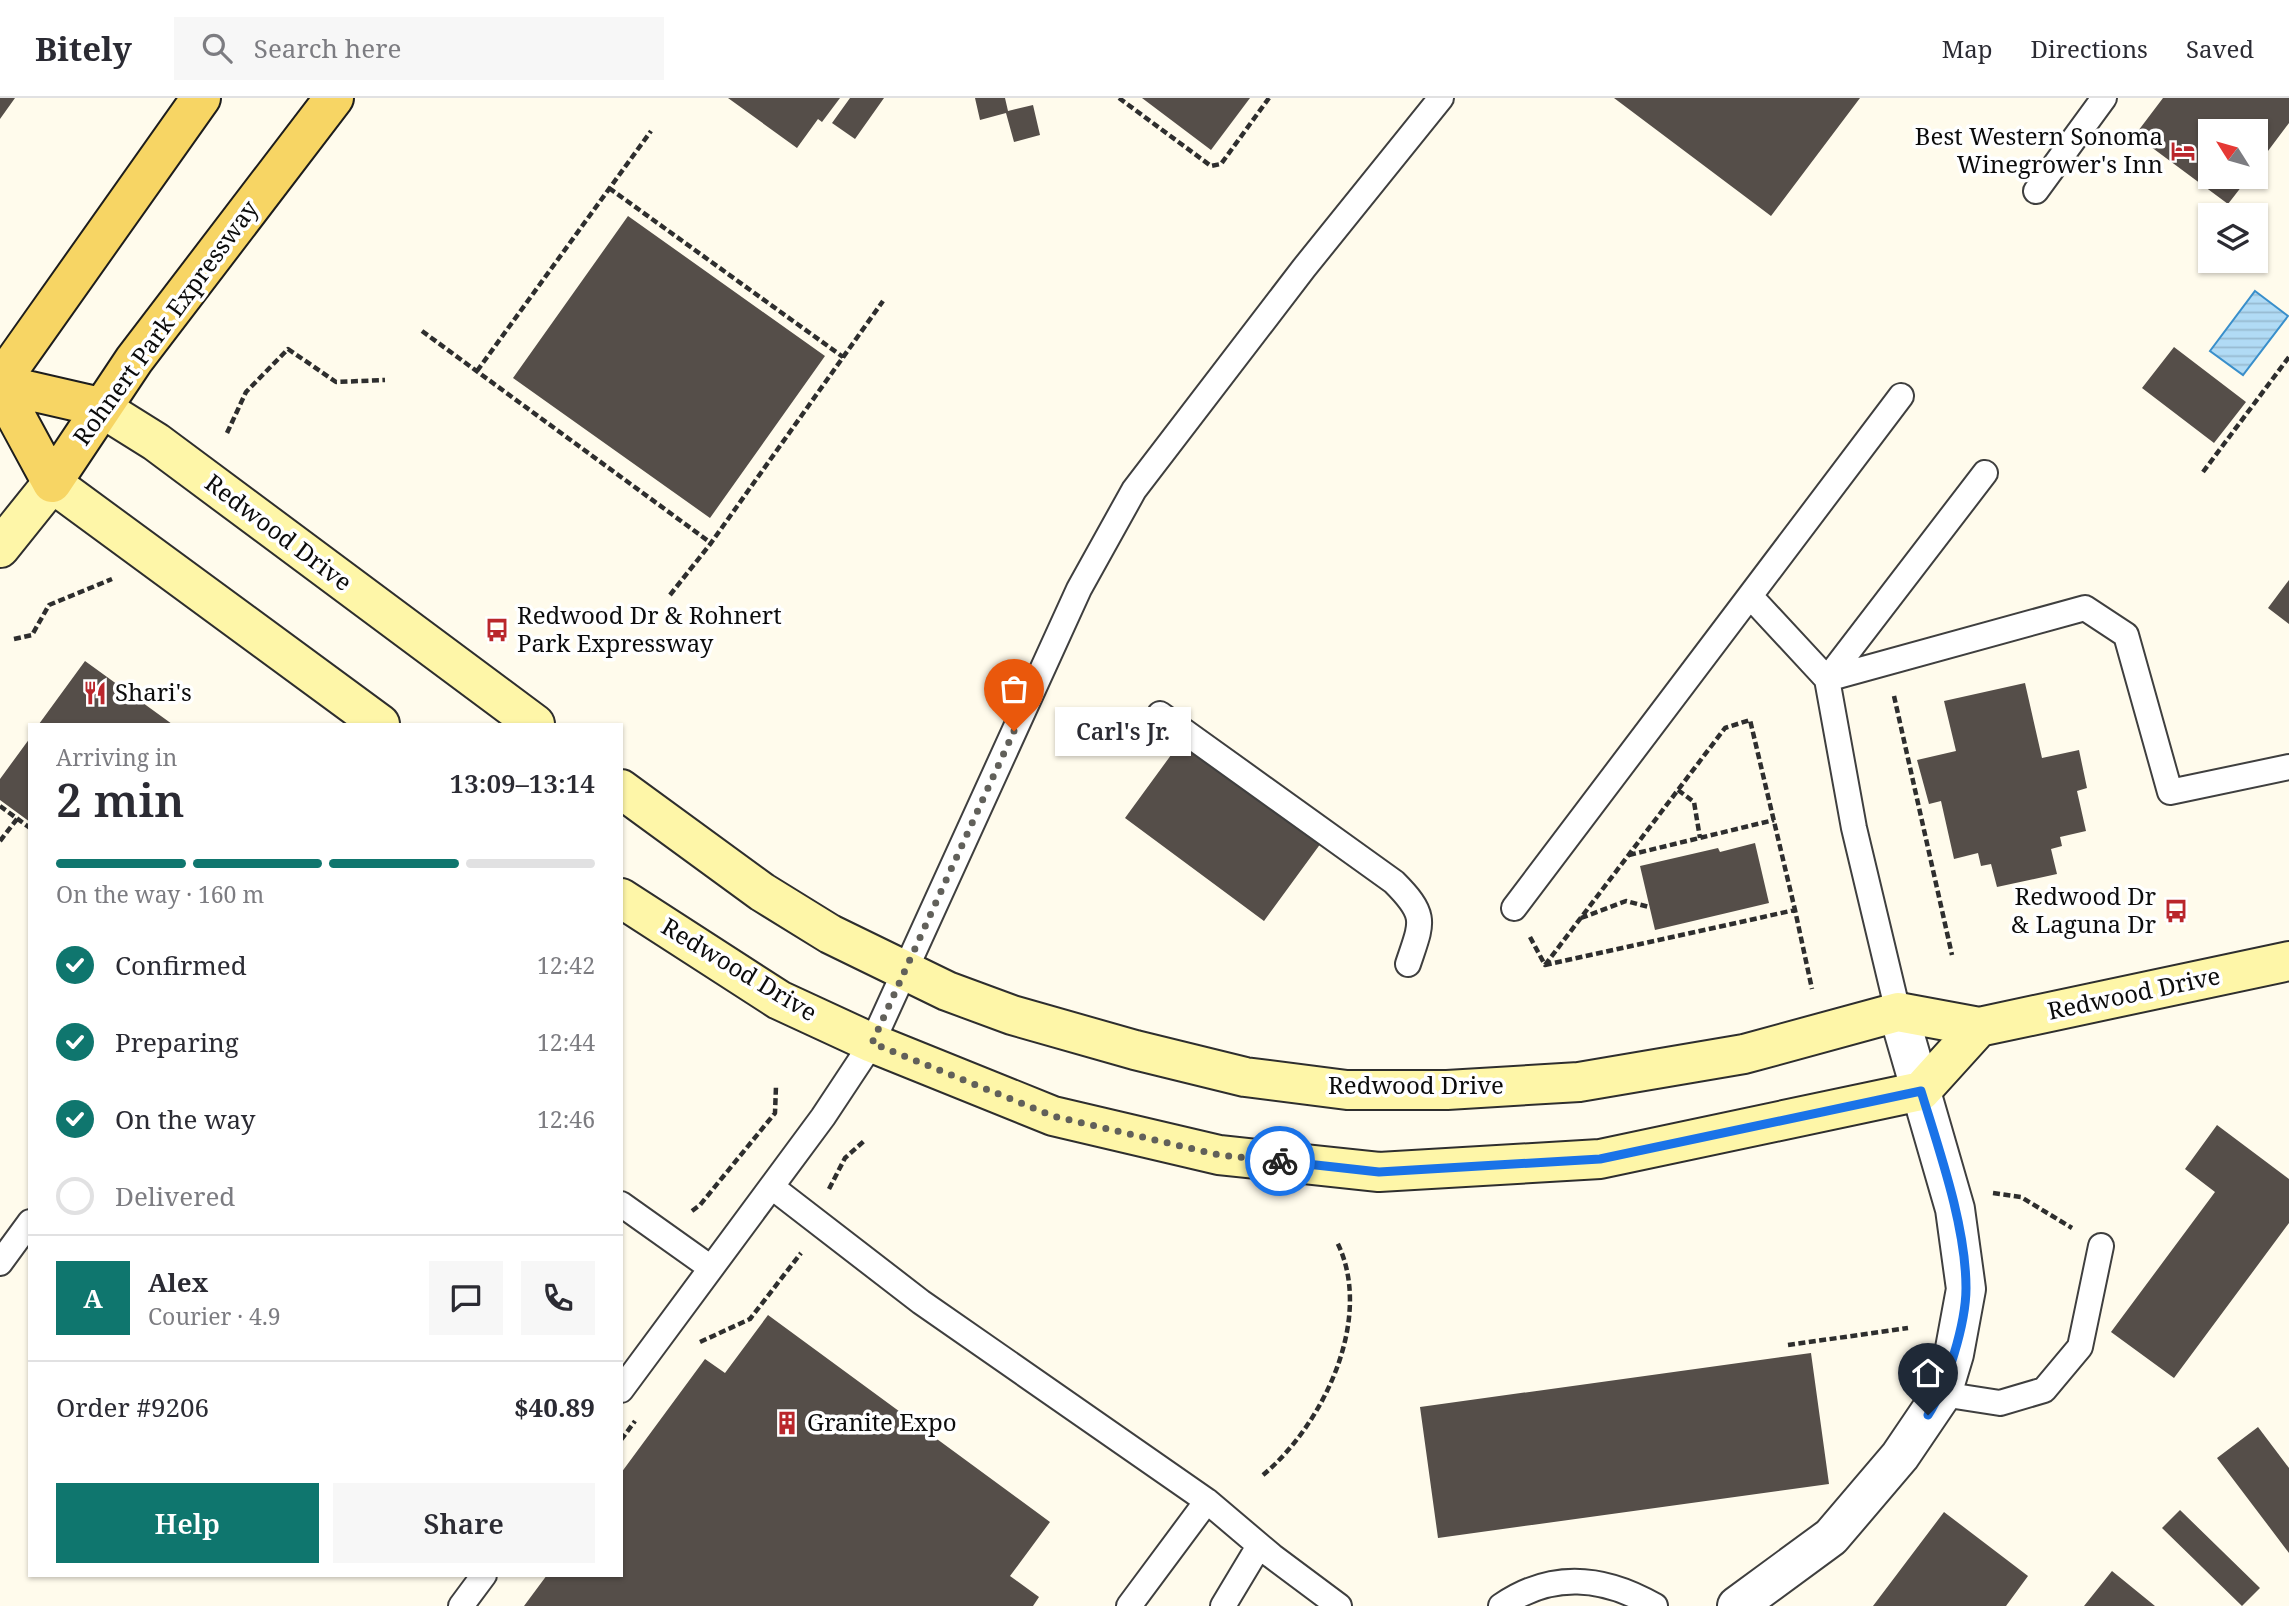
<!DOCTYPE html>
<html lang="en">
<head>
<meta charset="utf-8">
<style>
  :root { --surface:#fff; --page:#f7f7f7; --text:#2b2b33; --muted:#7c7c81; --line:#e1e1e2; --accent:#0f766e }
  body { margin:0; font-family:"Noto Serif",serif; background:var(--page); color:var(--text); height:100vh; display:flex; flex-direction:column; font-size:26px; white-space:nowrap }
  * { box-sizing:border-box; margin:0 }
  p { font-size:23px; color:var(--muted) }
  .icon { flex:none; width:38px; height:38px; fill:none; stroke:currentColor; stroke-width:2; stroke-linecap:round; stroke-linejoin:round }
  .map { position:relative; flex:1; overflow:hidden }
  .drawer { position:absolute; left:28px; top:625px; width:595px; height:854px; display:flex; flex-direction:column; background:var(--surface); border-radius:0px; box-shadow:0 2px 5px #0004 }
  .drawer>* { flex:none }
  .needle { width:46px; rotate:307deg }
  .controls { position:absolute; left:2198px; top:21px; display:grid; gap:14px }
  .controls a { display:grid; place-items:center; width:70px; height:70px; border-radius:0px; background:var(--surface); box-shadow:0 2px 5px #0004; font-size:35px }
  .pin { position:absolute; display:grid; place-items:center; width:60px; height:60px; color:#fff; margin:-72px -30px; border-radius:50% 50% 50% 0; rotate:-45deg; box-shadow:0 0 7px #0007 }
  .pin .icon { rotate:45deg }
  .courier { position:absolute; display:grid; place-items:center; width:70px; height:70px; margin:-35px; border:5px solid #1a73e8; border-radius:50%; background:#fff; color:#222; box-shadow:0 2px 9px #0007 }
  .bubble { position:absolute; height:49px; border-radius:0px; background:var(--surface); box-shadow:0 2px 5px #0004; font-size:23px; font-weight:600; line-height:49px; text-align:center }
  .overview em { font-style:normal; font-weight:600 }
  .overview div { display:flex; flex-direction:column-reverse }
  .overview { display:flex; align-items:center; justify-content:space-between; height:119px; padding:0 28px }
  h1 { font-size:46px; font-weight:600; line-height:52px }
  .bar { display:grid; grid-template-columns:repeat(4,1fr); gap:10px 7px; align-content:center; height:84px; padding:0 28px }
  .bar i { height:9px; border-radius:5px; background:var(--line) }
  .bar .on { background:var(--accent) }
  .bar p { grid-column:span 4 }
  .line { display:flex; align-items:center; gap:18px; padding:0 28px; border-top:2px solid var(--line) }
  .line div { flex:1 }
  .round { display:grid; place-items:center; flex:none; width:74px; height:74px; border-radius:0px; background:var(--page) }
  ol { padding:0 28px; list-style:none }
  li { display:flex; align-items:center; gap:21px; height:77px }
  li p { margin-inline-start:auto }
  li .icon { padding:7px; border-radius:50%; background:var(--accent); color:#fff; stroke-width:4 }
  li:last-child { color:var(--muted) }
  li i { width:38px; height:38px; border:4px solid var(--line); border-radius:50% }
  .primary-button { display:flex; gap:14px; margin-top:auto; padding:14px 28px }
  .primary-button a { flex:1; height:80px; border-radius:0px; background:var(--accent); color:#fff; font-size:28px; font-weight:600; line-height:80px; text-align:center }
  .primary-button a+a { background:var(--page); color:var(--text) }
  header { display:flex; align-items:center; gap:42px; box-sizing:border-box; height:98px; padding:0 35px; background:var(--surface); border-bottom:2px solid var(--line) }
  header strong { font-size:33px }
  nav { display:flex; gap:38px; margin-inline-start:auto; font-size:24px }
  .search { width:490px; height:63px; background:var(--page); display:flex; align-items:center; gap:18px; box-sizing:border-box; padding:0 24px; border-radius:0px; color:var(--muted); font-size:26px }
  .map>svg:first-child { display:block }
  .water { fill:url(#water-rules); stroke:#398fcb; stroke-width:2 }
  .building { fill:#554e49 }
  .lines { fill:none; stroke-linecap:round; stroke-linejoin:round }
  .lane-casing { stroke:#3f3f3f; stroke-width:28 }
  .street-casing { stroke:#3f3f3f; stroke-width:42 }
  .secondary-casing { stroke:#2e2e2e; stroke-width:42 }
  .primary-casing { stroke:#1d1d1d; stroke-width:42 }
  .path { stroke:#2e2e2e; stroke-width:4.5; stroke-dasharray:7 3.5; stroke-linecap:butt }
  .lane { stroke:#fff; stroke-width:24 }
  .street { stroke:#fff; stroke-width:38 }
  .secondary { stroke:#fef6a8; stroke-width:38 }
  .primary { stroke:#f7d564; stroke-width:38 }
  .done { stroke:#61605a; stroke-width:7; stroke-dasharray:0 12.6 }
  .route { stroke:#1a73e8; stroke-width:9 }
  .labels { text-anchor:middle; stroke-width:7; stroke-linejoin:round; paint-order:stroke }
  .poi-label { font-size:24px; fill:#0c0c0c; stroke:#fff; text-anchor:start }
  .street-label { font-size:24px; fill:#0c0c0c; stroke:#fff }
</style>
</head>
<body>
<header>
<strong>Bitely</strong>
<div class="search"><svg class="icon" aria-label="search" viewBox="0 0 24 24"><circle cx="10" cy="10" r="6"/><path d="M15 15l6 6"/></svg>Search here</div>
<nav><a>Map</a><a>Directions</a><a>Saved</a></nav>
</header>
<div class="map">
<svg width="2289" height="1508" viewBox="0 0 2289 1508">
  <defs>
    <pattern id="water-rules" width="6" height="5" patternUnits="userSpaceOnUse" patternTransform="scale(1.75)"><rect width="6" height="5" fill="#b1dbf5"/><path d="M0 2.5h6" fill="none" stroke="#97bbd1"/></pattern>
  </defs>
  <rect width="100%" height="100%" fill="#fffbec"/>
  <path class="water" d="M2255,193L2288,218L2243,277L2210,253Z"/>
  <path class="building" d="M0,0H15L0,21Z
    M728,0H840L822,24L818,21L797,50Z
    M850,0H884L855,41L832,25Z
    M975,0H1005L1008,13L1033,7L1040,37L1014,44L1006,15L980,22Z
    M1142,0H1250L1211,52Z
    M1614,0H1860L1771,118Z
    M2163,0H2289V25L2256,69V33H2210V79H2249L2228,106L2135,37Z
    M628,118L825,258L710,420L513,280Z
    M2174,249L2246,304L2214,345L2142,290Z
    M2289,482V526L2268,510Z
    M85,563L172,626H39Z
    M2025,585L2042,660L2079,652L2087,690L2077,693L2086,733L2060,739L2062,748L2051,751L2057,776L1997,789L1991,766L1981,768L1978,755L1954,761L1941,703L1929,706L1917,662L1956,653L1944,603Z
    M30,640V724L0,702V681Z
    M1182,642L1321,745L1264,823L1125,720Z
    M1755,745L1769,805L1655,832L1640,768L1718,750L1720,754Z
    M2217,1027L2289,1081V1125L2174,1280L2111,1234L2215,1094L2185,1071Z
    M768,1217L1050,1424L1010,1478L1039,1499L1033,1508H524L547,1477H621V1375L705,1261L725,1275Z
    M1811,1255L1829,1386L1438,1440L1420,1309Z
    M2258,1329L2289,1370V1455L2217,1360Z
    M2180,1412L2260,1490L2242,1508L2162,1430Z
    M1944,1414L2028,1478L2006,1508H1873Z
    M2112,1473L2155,1508H2084Z"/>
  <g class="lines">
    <g class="lane-casing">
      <path id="lane" d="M2036,93L2104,0
        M1750,498L1827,581L1985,375
        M1160,616L1394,784C1428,818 1422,824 1408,866
        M1514,810L1901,298
        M1898,914L1854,730L1827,581L2085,510L2126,537L2170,694L2289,669
        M772,1089L921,1204L1207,1403L1272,1458L1339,1508
        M621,1106L711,1170
        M0,1165L30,1124
        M621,1292L823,1019L872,945L1079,491L1134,392L1304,170L1441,0
        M1942,1296L2000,1305L2044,1292L2080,1249L2101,1148
        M461,1508L484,1477
        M1129,1508L1207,1403
        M1223,1508L1259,1448
        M1501,1508C1552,1473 1603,1478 1655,1508"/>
    </g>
    <g class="street-casing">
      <path id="street" d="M1737,1508L1831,1439L1900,1358L1942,1296L1954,1256L1966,1191L1955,1111L1898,914"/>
    </g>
    <g class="secondary-casing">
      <path id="secondary" d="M100,309L156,344L535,626
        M0,450L52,385L380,626
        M621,691L762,794L830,836L947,893L1012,917L1135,952L1245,979L1347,992H1447L1579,984L1744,956L1898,914L1979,929L2289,863
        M621,800L779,902L872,945L1053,1018L1219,1057L1379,1074L1600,1061L1921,993L1979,929"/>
    </g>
    <g class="primary-casing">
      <path id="primary" d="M0,284L201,0
        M0,286L100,309
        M0,289L52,385L134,262L334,0"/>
    </g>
    <path class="path" d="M1119,0L1211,68L1221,66L1269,0
      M609,90L843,259
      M422,233L711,445
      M477,273L651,33
      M227,335L246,294L288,251L336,284L385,282
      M2203,374L2289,259
      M670,497L711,445L883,203
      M14,541L32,537L49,507L112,481
      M1894,598L1952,857
      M1678,692L1694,704L1700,740
      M0,708L30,730
      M0,743L17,721
      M1629,757L1774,722
      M1581,820L1626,803L1649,809
      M1530,839L1545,867L1795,812L1812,891
      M1545,867L1725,630L1750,622L1795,812
      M829,1091L845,1060L864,1043
      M1993,1095L2021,1099L2072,1130
      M692,1113L700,1107L775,1015L776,988
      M700,1244L750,1221L801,1155
      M1788,1247L1908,1230
      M621,1342L635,1323
      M1263,1377C1323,1327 1375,1220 1337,1144"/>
    <use href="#lane" class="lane"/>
    <use href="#street" class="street"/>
    <use href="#secondary" class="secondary"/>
    <use href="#primary" class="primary"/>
  </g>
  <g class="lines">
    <path class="done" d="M1014,633L872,945L1053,1018L1219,1057L1280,1063"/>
    <path class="route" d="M1280,1063L1379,1074L1600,1061L1921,993C1939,1052 1966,1128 1966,1190C1966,1225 1947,1288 1928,1317"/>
  </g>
  <defs>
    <g id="hotel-bare" transform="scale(1.89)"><path d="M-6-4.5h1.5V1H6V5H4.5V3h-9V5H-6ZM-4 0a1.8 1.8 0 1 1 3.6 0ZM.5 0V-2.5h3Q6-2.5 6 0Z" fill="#ba262b" stroke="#fff" stroke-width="2.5" paint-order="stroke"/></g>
    <g id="bus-bare" transform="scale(1.89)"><path d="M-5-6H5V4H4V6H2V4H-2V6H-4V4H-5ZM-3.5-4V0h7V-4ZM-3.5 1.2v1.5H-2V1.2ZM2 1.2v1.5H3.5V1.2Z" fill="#ba262b" stroke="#fff" stroke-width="2.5" paint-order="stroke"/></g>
    <g id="restaurant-bare" transform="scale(1.89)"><path d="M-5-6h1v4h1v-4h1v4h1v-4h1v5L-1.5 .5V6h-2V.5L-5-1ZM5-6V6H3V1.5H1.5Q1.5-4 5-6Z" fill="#ba262b" stroke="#fff" stroke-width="2.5" paint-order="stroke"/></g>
    <g id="building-bare" transform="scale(1.89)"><path d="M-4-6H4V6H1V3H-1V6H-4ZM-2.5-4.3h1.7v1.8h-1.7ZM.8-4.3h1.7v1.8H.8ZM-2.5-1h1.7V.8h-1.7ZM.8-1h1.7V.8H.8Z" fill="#ba262b" stroke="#fff" stroke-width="2.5" paint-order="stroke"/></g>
  </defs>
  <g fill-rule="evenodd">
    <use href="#hotel-bare" x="2183" y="53"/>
    <use href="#bus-bare" x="497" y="532"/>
    <use href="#restaurant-bare" x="95" y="595"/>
    <use href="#bus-bare" x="2176" y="813"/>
    <use href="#building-bare" x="787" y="1325"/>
  </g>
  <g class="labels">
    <g class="poi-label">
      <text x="2163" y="47" text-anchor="end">Best Western Sonoma<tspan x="2163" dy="28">Winegrower's Inn</tspan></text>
      <text x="517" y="526">Redwood Dr &amp; Rohnert<tspan x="517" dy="28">Park Expressway</tspan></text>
      <text x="115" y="603">Shari's</text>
      <text x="2156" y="807" text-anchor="end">Redwood Dr<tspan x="2156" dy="28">&amp; Laguna Dr</tspan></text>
      <text x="807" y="1333">Granite Expo</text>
    </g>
    <g class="street-label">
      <text transform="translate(166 225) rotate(-54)" y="8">Rohnert Park Expressway</text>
      <text transform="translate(278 435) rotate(37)" y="8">Redwood Drive</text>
      <text transform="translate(739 872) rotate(31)" y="8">Redwood Drive</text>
      <text transform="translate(2134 896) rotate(-12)" y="8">Redwood Drive</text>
      <text x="1416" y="996">Redwood Drive</text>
    </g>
  </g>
</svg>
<div class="controls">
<a><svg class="needle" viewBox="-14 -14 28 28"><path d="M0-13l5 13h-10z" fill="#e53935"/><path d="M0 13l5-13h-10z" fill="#7c7c81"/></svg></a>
<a><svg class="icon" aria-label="layers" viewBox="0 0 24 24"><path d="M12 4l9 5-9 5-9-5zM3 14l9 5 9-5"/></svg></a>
</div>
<div class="pin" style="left:1014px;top:633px;background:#ea580c"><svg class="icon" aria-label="bag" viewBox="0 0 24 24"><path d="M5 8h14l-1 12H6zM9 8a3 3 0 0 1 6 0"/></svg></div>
<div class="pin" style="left:1928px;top:1317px;background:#1f2937"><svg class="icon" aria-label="home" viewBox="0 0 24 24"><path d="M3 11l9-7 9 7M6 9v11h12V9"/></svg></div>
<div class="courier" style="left:1280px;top:1063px"><svg class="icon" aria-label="bike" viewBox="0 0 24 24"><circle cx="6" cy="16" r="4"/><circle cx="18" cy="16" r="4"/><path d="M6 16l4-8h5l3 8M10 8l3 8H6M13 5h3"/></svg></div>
<div class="bubble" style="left:1055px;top:609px;width:136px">Carl's Jr.</div>
<section class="drawer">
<div class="overview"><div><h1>2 min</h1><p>Arriving in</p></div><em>13:09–13:14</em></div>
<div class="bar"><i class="on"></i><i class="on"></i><i class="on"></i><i></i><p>On the way · 160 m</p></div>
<ol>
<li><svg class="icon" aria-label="check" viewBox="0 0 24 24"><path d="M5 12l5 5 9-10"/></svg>Confirmed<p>12:42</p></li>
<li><svg class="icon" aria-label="check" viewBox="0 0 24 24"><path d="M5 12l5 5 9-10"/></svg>Preparing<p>12:44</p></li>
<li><svg class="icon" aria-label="check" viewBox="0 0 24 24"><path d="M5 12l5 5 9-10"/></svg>On the way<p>12:46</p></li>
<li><i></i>Delivered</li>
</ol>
<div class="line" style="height:126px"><b class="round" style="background:var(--accent);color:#fff">A</b><div><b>Alex</b><p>Courier · 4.9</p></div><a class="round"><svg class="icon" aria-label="chat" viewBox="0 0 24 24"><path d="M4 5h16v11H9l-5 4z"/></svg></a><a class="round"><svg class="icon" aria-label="phone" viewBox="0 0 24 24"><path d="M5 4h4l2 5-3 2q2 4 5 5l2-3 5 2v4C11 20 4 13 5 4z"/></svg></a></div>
<div class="line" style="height:91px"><div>Order #9206</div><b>$40.89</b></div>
<div class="primary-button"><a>Help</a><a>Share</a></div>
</section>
</div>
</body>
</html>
